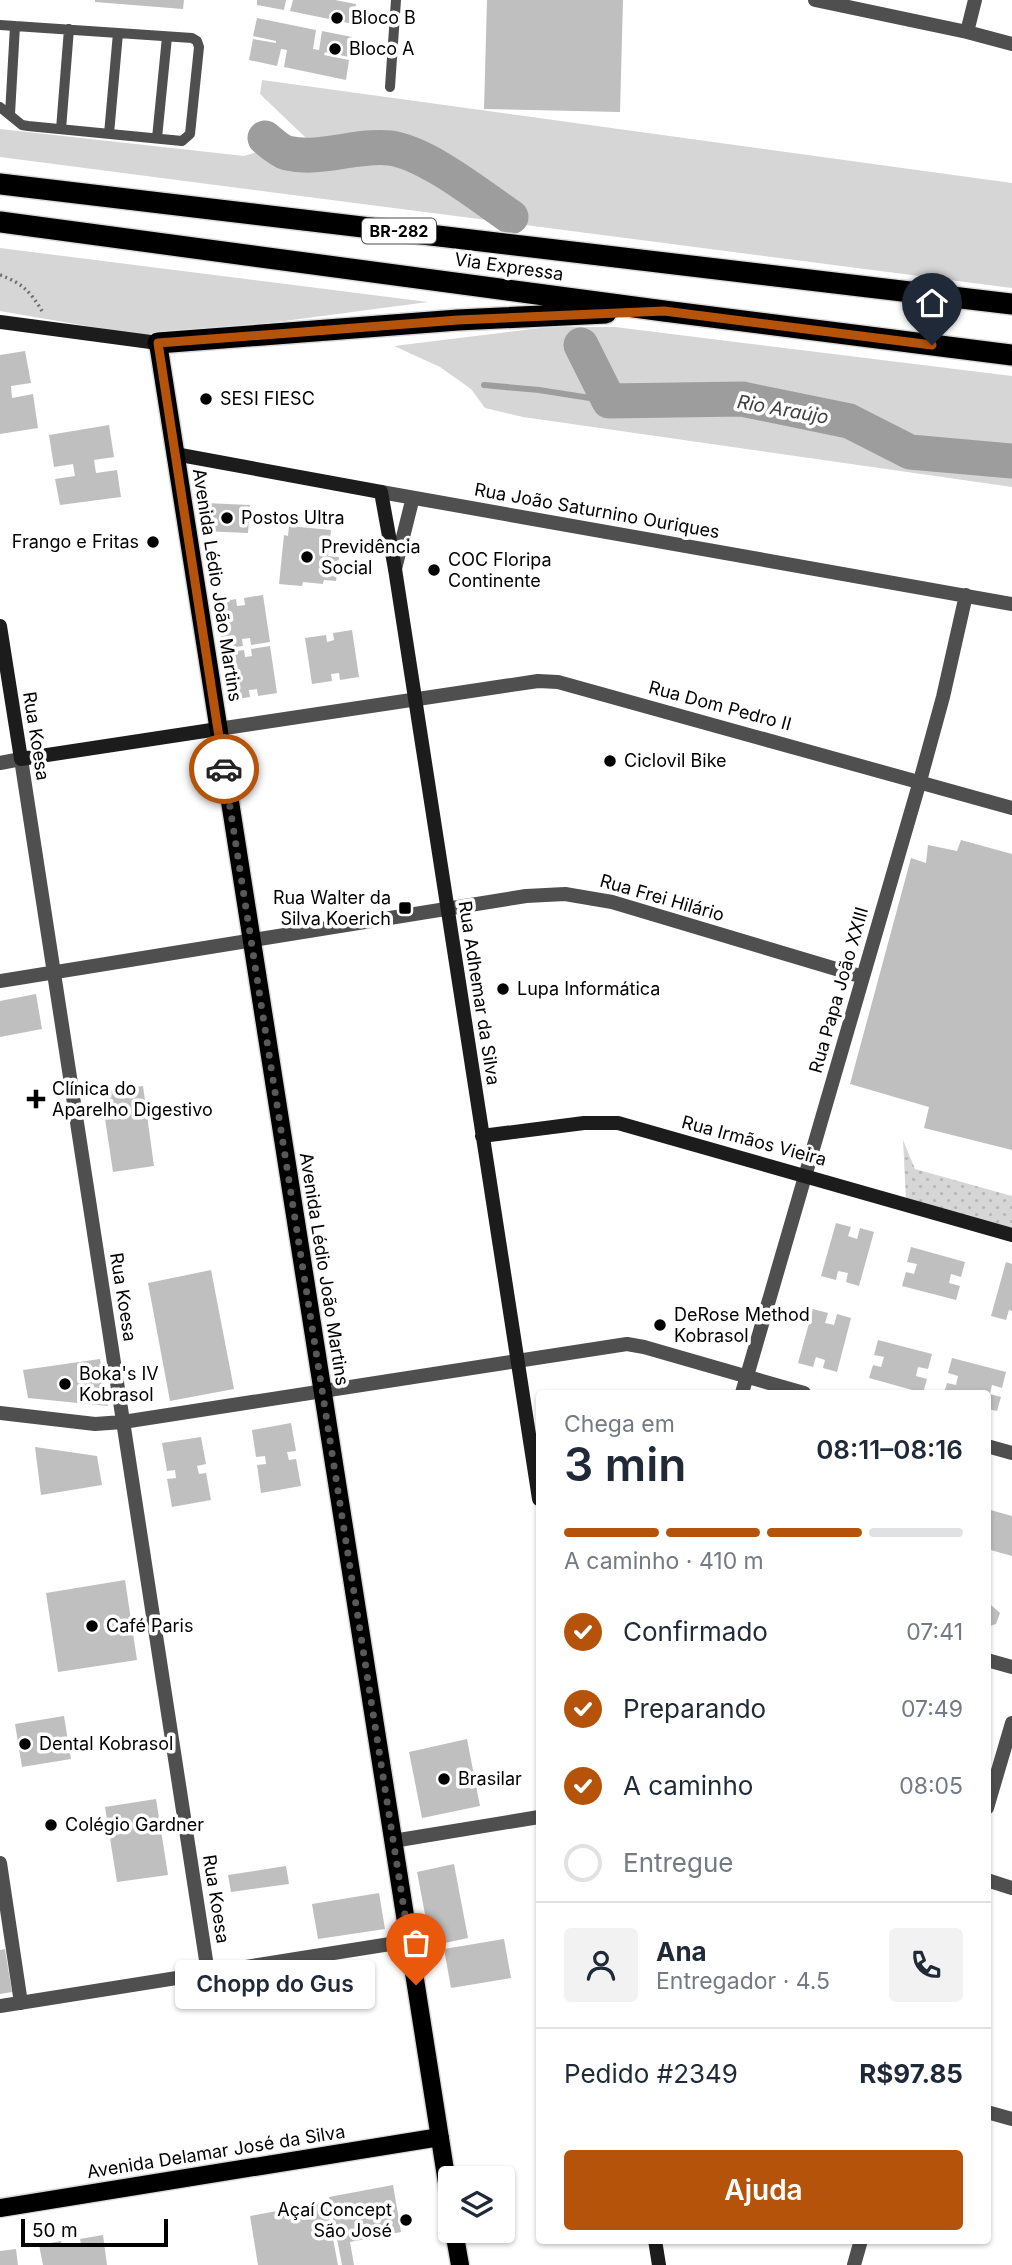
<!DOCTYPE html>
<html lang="pt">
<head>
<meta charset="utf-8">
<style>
  :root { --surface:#fff; --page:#f2f2f3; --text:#1f2937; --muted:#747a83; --line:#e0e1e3; --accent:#b45309 }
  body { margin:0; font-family:Inter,sans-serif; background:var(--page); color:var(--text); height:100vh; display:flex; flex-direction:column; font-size:26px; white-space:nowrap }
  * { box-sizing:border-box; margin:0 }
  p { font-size:23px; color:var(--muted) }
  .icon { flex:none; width:38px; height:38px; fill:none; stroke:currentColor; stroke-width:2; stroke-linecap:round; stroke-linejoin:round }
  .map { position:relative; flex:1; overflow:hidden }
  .details { position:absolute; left:536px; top:1390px; width:455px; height:854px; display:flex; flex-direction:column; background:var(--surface); border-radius:7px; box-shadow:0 2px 5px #0004 }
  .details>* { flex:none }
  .buttons { position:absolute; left:438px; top:2166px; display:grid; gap:14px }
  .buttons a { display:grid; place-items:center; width:77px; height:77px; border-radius:7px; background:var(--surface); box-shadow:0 2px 5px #0004; font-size:35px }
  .scale { position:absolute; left:21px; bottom:18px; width:147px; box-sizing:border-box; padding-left:7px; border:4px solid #000; border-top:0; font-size:19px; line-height:24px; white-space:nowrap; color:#000; -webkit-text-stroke:5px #fff; paint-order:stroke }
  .pin { position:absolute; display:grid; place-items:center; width:60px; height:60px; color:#fff; margin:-72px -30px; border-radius:50% 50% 50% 0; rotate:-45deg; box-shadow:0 0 7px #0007 }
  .pin .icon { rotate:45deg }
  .courier { position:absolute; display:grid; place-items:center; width:70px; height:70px; margin:-35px; border:5px solid #b45309; border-radius:50%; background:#fff; color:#222; box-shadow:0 2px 9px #0007 }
  .bubble { position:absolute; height:49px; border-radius:7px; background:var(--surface); box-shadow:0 2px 5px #0004; font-size:23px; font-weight:600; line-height:49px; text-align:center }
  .overview em { font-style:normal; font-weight:600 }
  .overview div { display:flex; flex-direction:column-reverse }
  .overview { display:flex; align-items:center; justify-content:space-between; height:119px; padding:0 28px }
  h1 { font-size:46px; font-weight:600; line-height:52px }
  .bar { display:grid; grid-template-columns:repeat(4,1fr); gap:10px 7px; align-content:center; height:84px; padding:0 28px }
  .bar i { height:9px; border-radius:5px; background:var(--line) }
  .bar .selected { background:var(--accent) }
  .bar p { grid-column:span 4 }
  .line { display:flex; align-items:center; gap:18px; padding:0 28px; border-top:2px solid var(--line) }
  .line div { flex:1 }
  .round { display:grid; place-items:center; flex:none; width:74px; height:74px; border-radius:7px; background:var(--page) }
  ol { padding:0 28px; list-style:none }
  li { display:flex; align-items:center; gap:21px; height:77px }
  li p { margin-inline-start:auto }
  li .icon { padding:7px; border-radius:50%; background:var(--accent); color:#fff; stroke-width:4 }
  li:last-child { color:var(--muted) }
  li i { width:38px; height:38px; border:4px solid var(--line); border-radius:50% }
  .action { display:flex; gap:14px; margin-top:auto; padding:14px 28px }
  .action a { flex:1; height:80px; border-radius:7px; background:var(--accent); color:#fff; font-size:28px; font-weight:600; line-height:80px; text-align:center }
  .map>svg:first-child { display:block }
  .grass { fill:#d6d6d6 }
  .garden { fill:url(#garden-dots) }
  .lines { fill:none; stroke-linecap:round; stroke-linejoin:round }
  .stream { stroke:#9d9d9d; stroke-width:6 }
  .river { stroke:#9d9d9d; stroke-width:35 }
  .building { fill:#bfbfbf }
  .primary-casing { stroke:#dbdbdb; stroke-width:21 }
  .motorway-casing { stroke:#dbdbdb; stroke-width:24 }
  .path { stroke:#717171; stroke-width:3.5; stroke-dasharray:2 3.5; stroke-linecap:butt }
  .service { stroke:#4f4f4f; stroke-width:10 }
  .minor { stroke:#4f4f4f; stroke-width:14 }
  .tertiary { stroke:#4f4f4f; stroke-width:14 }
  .secondary { stroke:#1c1c1c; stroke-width:14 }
  .primary { stroke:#000; stroke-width:18 }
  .motorway { stroke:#000; stroke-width:21 }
  .done { stroke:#595959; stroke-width:7; stroke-dasharray:0 12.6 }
  .route { stroke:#b45309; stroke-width:9 }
  .poi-dot { fill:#000; stroke:#fff; stroke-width:2.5 }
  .labels { text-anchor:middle; stroke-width:7; stroke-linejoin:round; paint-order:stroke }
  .shield { fill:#fff; stroke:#4c4c4c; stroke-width:2 }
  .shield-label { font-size:16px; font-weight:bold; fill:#000 }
  .poi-label { font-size:18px; fill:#000; stroke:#fff; text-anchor:start }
  .street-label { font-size:18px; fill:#000; stroke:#fff }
  .water-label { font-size:19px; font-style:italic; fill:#3e3e3e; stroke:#fff }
</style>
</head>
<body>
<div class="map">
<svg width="1012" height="2265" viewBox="0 0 1012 2265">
  <defs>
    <pattern id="garden-dots" width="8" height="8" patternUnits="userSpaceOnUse" patternTransform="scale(1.75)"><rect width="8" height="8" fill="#d6d6d6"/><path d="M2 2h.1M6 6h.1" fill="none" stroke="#b6b6b6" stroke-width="1.8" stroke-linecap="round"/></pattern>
  </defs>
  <rect width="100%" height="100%" fill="#fff"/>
  <path class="grass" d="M262,80L1012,183V288L0,157V129L244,156L306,138L260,94Z
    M0,248L428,302L156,338L0,311Z
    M548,327H615L1012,376V487L523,417L485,408L471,389L440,367L394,346Z"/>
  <path class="garden" d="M903,1140L915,1169L1012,1196V1230L906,1200Z"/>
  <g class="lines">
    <path class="stream" d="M484,385L539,390L609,401"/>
    <path class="river" d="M265,138C271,143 280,151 287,153C322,161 356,144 390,148C427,153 480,196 511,217
      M581,345L609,401L742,399L849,421L910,452L1012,461"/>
  </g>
  <path class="building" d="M95,0H184L183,9L95,2Z
    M257,0H286L284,10L257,5Z
    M293,0H335L356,4L353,24L290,11Z
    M487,0H623L620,112L484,109Z
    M257,18L316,30L313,49L319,50L322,31L352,37L349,57L325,52L324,55L349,60L346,80L284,67L287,50L281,49L277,66L249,60L253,39L276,43V41L253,36Z
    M25,351L31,383L11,386L12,398L33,394L38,428L0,434V355Z
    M109,425L114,457L94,460L96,473L117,470L121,497L60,505L55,479L75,476L73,464L54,467L49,435Z
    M205,503L250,505L248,533L203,531Z
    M289,526L331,530L328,556L339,557L336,581L324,580L323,584L303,582L302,586L279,584L284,535L288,536Z
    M263,595L270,642L251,645L250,638L242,639L243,646L223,649L216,603L236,599L237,606L245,605L244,598Z
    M352,630L359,677L340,680L339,673L331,674L332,681L312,684L305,638L326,635L327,642L334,640L333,633Z
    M270,646L277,693L258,696L257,689L249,690L250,697L230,700L223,653L244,650L245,657L252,656L251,649Z
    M961,840L1012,854V1150L924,1128L929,1107L850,1084L911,858L926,863L928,845L957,851Z
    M36,994L42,1029L0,1037V1001Z
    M143,1086L154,1166L113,1172L101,1092Z
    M836,1223L851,1227L848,1236L857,1239L860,1228L874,1232L859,1286L846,1282L848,1273L838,1271L836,1280L821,1276Z
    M911,1247L965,1262L961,1277L951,1274L949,1283L960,1286L956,1300L902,1286L906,1272L914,1274L917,1264L907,1262Z
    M1006,1262L1012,1264V1311L1009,1310L1006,1320L991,1316Z
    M211,1270L234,1389L170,1401L148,1283Z
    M813,1309L828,1313L825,1323L834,1325L837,1314L851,1318L837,1372L823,1368L825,1360L816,1357L813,1367L798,1363Z
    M878,1340L932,1354L928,1369L918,1367L916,1376L927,1379L923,1393L869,1378L873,1365L881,1367L884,1357L874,1355Z
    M952,1358L1006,1372L1002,1388L992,1385L990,1394L1001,1397L997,1411L987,1409V1393H944L947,1383L956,1385L958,1376L948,1373Z
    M100,1359L108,1406L28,1398L23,1370Z
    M291,1423L296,1451L287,1452L289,1460L296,1459L301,1486L261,1493L257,1465L266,1464L265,1456L256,1457L252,1430Z
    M201,1437L206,1464L197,1466L199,1474L206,1473L211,1500L172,1507L167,1479L176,1478L175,1470L167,1471L162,1443Z
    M35,1447L97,1456L102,1485L41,1495Z
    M987,1509L1012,1516V1556L987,1549Z
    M125,1580L137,1660L58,1672L46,1593Z
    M991,1605L1000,1613L996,1624L987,1627V1606Z
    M64,1716L71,1759L22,1767L15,1724Z
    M467,1739L480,1806L422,1818L409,1752Z
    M156,1799L168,1875L117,1882L105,1807Z
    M454,1864L468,1938L431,1946L417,1872Z
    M286,1866L289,1884L231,1892L228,1875Z
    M379,1893L385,1929L318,1939L312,1904Z
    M504,1939L511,1978L451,1988L444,1949Z
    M5,1949L12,1992L0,1994V1950Z
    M393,2185L401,2232L350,2242L354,2265H342L329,2197Z
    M326,2202L338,2265H258L250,2216Z
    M103,2235L107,2265H43L39,2245L61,2241L62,2247L81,2244L80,2239Z
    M16,2249L18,2265H0V2251Z"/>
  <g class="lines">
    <g class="primary-casing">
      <path id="primary" d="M158,343L450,2202
        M0,2208L440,2137
        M454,2231L460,2265"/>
    </g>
    <g class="motorway-casing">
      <path id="motorway" d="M0,184L1012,304
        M0,222L664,311L1012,355
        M158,343L458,320L606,313"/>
    </g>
    <path class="path" d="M0,275C22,283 30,291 42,311"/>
    <path class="service" d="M0,25L192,38L197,41L199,47L190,134L182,141L28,126L22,125L0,107
      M390,87L396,0
      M10,114L15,26
      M61,129L69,29
      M109,134L118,33
      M157,138L167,37"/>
    <path class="minor" d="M815,0L967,32L1012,44
      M967,32L975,0
      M381,492L1012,604
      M395,569L411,505
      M218,729L538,681L558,682L1012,808
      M0,763L21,759
      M0,981L526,896L565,894L612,902L863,977
      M742,1393L920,781L943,697L966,595
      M987,1808L1012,1723
      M854,2265L861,2240"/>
    <path class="tertiary" d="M21,759L208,1973
      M0,1413L95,1424L123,1422L627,1344L644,1347L804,1393
      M987,1446L1012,1453
      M987,1660L1012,1667
      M393,1841L539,1817
      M0,1863L21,2003
      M987,1880L1012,1888
      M0,2006L409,1941
      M987,2112L1012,2119"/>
    <path class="secondary" d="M0,322L158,343
      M175,454L381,492L395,569L539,1499
      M0,626L21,759L218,729
      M482,1136L584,1123H618L1012,1235
      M655,2240L659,2265"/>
    <use href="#primary" class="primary"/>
    <use href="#motorway" class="motorway"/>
  </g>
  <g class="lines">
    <path class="done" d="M224,769L416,1985"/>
    <path class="route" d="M224,769L158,343L458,320L664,311L932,345"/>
  </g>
  <g class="poi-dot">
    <circle cx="337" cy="18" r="7"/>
    <circle cx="335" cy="49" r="7"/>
    <circle cx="206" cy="399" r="7"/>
    <circle cx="227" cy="518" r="7"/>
    <circle cx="153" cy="542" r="7"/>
    <circle cx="307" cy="557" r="7"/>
    <circle cx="434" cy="570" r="7"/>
    <circle cx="610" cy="761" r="7"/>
    <rect x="398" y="901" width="14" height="14" rx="3.5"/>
    <circle cx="503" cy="989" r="7"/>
    <path d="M32.5 1088.5h7v7h7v7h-7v7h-7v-7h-7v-7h7z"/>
    <circle cx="660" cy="1325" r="7"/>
    <circle cx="65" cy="1384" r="7"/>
    <circle cx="92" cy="1626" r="7"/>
    <circle cx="25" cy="1744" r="7"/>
    <circle cx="444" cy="1779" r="7"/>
    <circle cx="51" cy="1825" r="7"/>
    <circle cx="406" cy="2220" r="7"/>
  </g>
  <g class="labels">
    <rect class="shield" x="362" y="218.5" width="74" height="25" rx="5"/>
    <g class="shield-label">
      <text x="399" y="237">BR-282</text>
    </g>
    <g class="poi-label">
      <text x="351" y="24">Bloco B</text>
      <text x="349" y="55">Bloco A</text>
      <text x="220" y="405">SESI FIESC</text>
      <text x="241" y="524">Postos Ultra</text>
      <text x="139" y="548" text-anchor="end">Frango e Fritas</text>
      <text x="321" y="553">Previdência<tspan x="321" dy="21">Social</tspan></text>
      <text x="448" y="566">COC Floripa<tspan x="448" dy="21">Continente</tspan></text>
      <text x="624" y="767">Ciclovil Bike</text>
      <text x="391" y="904" text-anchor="end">Rua Walter da<tspan x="391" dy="21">Silva Koerich</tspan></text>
      <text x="517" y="995">Lupa Informática</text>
      <text x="52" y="1095">Clínica do<tspan x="52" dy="21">Aparelho Digestivo</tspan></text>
      <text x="674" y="1321">DeRose Method<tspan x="674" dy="21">Kobrasol</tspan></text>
      <text x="79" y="1380">Boka's IV<tspan x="79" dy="21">Kobrasol</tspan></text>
      <text x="106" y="1632">Café Paris</text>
      <text x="39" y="1750">Dental Kobrasol</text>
      <text x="458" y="1785">Brasilar</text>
      <text x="65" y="1831">Colégio Gardner</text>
      <text x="392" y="2216" text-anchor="end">Açaí Concept<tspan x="392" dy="21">São José</tspan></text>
    </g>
    <g class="street-label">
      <text transform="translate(509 267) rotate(8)" y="6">Via Expressa</text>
      <text transform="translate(597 511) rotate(10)" y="6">Rua João Saturnino Ouriques</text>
      <text transform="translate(217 585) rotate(81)" y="6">Avenida Lédio João Martins</text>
      <text transform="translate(720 706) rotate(15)" y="6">Rua Dom Pedro II</text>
      <text transform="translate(36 736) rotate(81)" y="6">Rua Koesa</text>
      <text transform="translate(662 898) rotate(16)" y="6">Rua Frei Hilário</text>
      <text transform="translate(839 990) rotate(-74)" y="6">Rua Papa João XXIII</text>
      <text transform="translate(479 993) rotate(81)" y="6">Rua Adhemar da Silva</text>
      <text transform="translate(754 1141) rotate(15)" y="6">Rua Irmãos Vieira</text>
      <text transform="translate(324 1269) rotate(81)" y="6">Avenida Lédio João Martins</text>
      <text transform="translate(123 1297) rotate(81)" y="6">Rua Koesa</text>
      <text transform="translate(216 1899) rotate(81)" y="6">Rua Koesa</text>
      <text transform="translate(216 2152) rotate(-9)" y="6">Avenida Delamar José da Silva</text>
    </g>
    <g class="water-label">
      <text transform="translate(783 409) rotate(10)" y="7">Rio Araújo</text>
    </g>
  </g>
</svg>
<div class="buttons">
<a><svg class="icon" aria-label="layers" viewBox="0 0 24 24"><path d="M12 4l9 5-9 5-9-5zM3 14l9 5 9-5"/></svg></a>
</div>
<div class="scale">50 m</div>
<div class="pin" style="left:416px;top:1985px;background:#ea580c"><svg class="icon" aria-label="bag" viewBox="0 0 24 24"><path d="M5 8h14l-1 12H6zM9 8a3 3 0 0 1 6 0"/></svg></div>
<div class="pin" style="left:932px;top:345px;background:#1f2937"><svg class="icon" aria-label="home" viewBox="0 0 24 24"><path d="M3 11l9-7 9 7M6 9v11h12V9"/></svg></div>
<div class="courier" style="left:224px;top:769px"><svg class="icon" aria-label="car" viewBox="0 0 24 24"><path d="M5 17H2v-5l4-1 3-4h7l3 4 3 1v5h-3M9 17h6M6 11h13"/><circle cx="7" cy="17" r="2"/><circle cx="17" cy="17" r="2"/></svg></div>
<div class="bubble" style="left:175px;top:1960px;width:200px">Chopp do Gus</div>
<section class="details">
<div class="overview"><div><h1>3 min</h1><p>Chega em</p></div><em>08:11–08:16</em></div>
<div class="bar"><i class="selected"></i><i class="selected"></i><i class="selected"></i><i></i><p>A caminho · 410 m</p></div>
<ol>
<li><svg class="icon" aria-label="check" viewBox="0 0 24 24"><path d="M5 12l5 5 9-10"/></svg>Confirmado<p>07:41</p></li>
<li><svg class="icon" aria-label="check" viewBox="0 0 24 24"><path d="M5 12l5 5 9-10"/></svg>Preparando<p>07:49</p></li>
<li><svg class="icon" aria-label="check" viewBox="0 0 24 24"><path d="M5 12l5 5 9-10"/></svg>A caminho<p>08:05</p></li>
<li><i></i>Entregue</li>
</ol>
<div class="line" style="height:126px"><a class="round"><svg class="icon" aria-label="person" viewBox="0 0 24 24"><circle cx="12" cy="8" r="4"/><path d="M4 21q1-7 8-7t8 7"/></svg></a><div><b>Ana</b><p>Entregador · 4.5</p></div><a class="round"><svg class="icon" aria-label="phone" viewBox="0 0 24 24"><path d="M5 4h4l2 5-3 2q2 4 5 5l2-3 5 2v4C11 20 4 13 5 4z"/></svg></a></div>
<div class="line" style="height:91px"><div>Pedido #2349</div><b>R$97.85</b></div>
<div class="action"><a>Ajuda</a></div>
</section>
</div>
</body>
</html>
